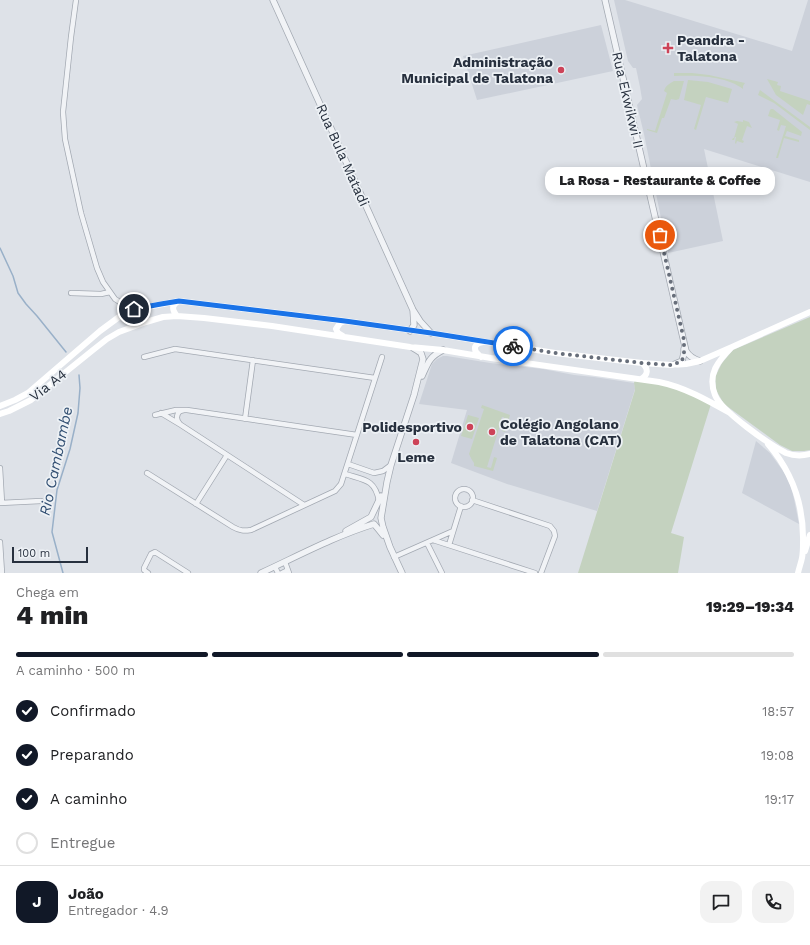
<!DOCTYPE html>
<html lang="pt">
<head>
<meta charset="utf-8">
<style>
  :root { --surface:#fff; --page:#f2f2f2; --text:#202124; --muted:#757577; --line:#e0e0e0; --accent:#111827 }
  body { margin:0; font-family:"Work Sans",sans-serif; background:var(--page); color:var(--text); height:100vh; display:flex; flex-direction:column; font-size:15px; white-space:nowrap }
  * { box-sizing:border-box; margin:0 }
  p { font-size:13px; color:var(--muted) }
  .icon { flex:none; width:22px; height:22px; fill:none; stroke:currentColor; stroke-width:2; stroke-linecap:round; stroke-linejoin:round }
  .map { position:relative; height:573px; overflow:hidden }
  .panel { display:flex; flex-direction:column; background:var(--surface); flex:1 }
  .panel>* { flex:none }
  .scale { position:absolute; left:12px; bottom:10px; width:76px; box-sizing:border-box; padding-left:4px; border:2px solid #27303e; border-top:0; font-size:11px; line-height:14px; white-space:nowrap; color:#27303e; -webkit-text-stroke:3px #edf1f5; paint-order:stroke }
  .pin { position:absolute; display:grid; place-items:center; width:34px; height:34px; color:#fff; margin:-17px; border:2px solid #fff; border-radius:50%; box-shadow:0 1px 4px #0007 }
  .courier { position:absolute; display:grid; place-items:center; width:40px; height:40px; margin:-20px; border:3px solid #1a73e8; border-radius:50%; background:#fff; color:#222; box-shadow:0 1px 5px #0007 }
  .bubble { position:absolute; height:28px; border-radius:12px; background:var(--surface); box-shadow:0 2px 10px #0003; font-size:13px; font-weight:800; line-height:28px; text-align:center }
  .overview em { font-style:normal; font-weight:800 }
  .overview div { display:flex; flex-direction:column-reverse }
  .overview { display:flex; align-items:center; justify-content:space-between; height:68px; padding:0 16px }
  h1 { font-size:26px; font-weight:800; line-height:30px }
  .bar { display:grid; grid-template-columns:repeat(4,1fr); gap:6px 4px; align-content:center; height:48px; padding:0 16px }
  .bar i { height:5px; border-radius:3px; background:var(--line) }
  .bar .selected { background:var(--accent) }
  .bar p { grid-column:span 4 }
  .line { display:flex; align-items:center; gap:10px; padding:0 16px; border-top:1px solid var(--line) }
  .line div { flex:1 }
  .round { display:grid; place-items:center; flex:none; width:42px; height:42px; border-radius:12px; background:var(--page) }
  ol { padding:0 16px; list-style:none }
  li { display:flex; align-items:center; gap:12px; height:44px }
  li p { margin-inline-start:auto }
  li .icon { padding:4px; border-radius:50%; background:var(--accent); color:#fff; stroke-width:4 }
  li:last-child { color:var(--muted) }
  li i { width:22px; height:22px; border:2px solid var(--line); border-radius:50% }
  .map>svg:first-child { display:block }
  .built { fill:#ccd1da }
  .green { fill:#c4d2bf }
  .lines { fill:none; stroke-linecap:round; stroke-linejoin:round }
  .stream { stroke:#99b0c8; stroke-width:1.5 }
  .minor-casing { stroke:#a3a9b2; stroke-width:6 }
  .tertiary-casing { stroke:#a3a9b2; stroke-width:7 }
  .minor { stroke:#f1f3f6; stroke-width:4.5 }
  .tertiary { stroke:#f1f3f6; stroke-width:5.5 }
  .secondary { stroke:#fff; stroke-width:6 }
  .done { stroke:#676e7a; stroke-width:4; stroke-dasharray:0 7.2 }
  .route { stroke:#1a73e8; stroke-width:5 }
  .poi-dot { fill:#cd4358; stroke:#edf1f5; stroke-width:1.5 }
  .labels { text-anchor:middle; stroke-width:3.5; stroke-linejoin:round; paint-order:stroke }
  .poi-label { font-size:14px; font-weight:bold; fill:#27303e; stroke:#edf1f5; text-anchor:start }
  .street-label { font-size:14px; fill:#27303e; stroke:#edf1f5 }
  .water-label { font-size:15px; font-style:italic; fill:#324f72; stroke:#edf1f5 }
</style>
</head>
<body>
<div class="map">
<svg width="810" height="573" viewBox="0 0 810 573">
  <rect width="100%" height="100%" fill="#dee2e8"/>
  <path class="built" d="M614,0H625L792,51L808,0H810V182L704,149L723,241L668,253L644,134L637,105L642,99L640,87L636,68H633L628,61Z
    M601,25L613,71L477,100L463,56Z
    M443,356H447L490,363L543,369L574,375L594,377L634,383L635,389L597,511L507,484L451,463L467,410L419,404L432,364L437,359Z
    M756,441L770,453L786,475L791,487L794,499L799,524L742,493Z"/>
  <path class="green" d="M674,73H692L709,75L745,83L743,86V89C727,76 695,75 674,76Z
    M767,79L778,82L777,85L781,86L780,91L810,101V105L807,104L803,115L776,95Z
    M688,80L708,82L732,89L728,103L706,97L696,130L694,129L701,105L684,100Z
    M674,81H684L679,99L676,100L671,99L664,118H662L657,133L647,130V129L655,131L667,93L664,91C666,85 669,84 674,81Z
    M760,90L810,127V130L774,103L758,95Z
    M771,109H773L802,132L801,136L787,131L785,136L799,140V142L784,138L778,158H776L786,126L781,125L779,131L777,130L780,120L768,116L770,110Z
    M743,120L749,122L752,128L747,126L742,140L744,141L743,143L737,141L736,144L735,143L736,137H735L734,140H732L733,138H734L738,124L734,122L737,121L743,122Z
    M810,317V450L804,451H792L780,445L724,404L716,390L715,377L722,363L733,350Z
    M635,380L668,386L688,393L711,404L671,533L684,537L678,573H578L635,390L634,383Z
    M482,405L510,415L505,432L502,431L506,421L503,420L504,417H502L501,419H502L487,467L491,468L494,457L497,458L493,471L474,466V463L472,460L469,454L484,409L481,408Z
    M468,415L479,418L472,439L461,436Z"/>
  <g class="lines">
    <path class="stream" d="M0,248L13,276L18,293L26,304L37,316L66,352
      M63,573L52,532L57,490L70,449L78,413L80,388L79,375"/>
    <g class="minor-casing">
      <path id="minor" d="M76,0L71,37L63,112L65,139L81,213L97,268L103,282L115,299L123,304L134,309
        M71,293L101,294L110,292
        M144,357L175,349L375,378
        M161,413L181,425L304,505
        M155,415L176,410H187L357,435
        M245,419L253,360
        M180,424C176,420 176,415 180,411L184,410
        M348,464L374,473L383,471L391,465
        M0,468L2,503
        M147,473L233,527C240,531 244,531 251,530L335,491L341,484L382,357
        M345,474C364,480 375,479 379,501
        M455 498a9 9 0 1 1 18 0a9 9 0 1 1-18 0Z
        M472,500L550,526L554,531L555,536L541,573
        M0,503L41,501
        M196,504L227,455
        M433,540L535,573
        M0,542L2,573
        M427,543L442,573
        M449,545L461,506
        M394,557L453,531
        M285,562L289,573
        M275,567L278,573
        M148,573L144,570V568L151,554L155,552L188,573
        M282,573L288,570"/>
    </g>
    <g class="tertiary-casing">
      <path id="tertiary" d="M273,0L413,310L420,321L431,333
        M605,0L686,351C689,356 693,359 700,361
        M410,331L414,325L413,310
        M675,364L682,361L684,353V349
        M422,376C428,363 429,357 443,350
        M346,531L371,517L381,496
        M261,573C298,556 335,536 374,524L379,530L383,535
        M402,573L390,547L383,527L381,518L387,482L391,465L414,395L423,359L421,353L418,351L413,348"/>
    </g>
    <use href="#minor" class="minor"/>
    <use href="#tertiary" class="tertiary"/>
    <path class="secondary" d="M810,312L732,347C718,361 707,374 715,395C721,411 770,445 786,453C794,456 802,456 810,454
      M177,316C172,310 171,305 179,301
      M343,336L338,333L336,329L340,323L345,321
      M481,357L476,352C473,346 477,343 483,342
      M641,379C648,375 649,369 642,363
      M0,406L15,400L28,393L100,331L123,314L141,308L179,301L345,321L431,333L555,353L642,363L671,365L686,364L700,361L732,347
      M0,414L9,411L31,400L93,350L107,339L119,332L146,322L163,317L177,316L204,318L272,326L410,347L443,350L491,358L659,382C684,387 707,400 730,413
      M768,444C792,472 804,506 803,543C803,548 803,553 802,558C801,563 799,568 798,573
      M805,551L810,535"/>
  </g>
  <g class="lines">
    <path class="done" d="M513,346L555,353L642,363L672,365L682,361L684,353V340L660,235"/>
    <path class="route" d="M134,309L161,304L179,301L345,321L431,333L513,346"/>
  </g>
  <g class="poi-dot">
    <path d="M666 42h4v4h4v4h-4v4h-4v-4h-4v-4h4z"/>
    <circle cx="561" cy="70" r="4"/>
    <circle cx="470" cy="427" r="4"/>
    <circle cx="492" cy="432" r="4"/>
    <circle cx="416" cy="442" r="4"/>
  </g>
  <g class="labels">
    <g class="poi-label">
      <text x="677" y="45">Peandra -<tspan x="677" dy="16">Talatona</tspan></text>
      <text x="553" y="67" text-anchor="end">Administração<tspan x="553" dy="16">Municipal de Talatona</tspan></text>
      <text x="500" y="429">Colégio Angolano<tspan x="500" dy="16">de Talatona (CAT)</tspan></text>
      <text x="462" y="432" text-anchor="end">Polidesportivo</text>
      <text x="416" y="462" text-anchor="middle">Leme</text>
    </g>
    <g class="street-label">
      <text transform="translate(628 100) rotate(77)" y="5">Rua Ekwikwi II</text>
      <text transform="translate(343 155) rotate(66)" y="5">Rua Bula Matadi</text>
      <text transform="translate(48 385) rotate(-38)" y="5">Via A4</text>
    </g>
    <g class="water-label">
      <text transform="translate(56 461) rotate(-78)" y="5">Rio Cambambe</text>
    </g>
  </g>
</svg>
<div class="scale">100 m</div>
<div class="pin" style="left:660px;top:235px;background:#ea580c"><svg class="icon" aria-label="bag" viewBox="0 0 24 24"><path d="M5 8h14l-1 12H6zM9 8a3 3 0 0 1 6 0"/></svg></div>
<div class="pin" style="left:134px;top:309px;background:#1f2937"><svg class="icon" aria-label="home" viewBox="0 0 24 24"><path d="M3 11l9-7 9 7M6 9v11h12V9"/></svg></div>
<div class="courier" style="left:513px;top:346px"><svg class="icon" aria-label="bike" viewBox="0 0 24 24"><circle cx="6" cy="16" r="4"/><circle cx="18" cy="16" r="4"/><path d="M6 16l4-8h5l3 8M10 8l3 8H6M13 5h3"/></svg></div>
<div class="bubble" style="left:545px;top:167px;width:230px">La Rosa - Restaurante &amp; Coffee</div>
</div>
<section class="panel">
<div class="overview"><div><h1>4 min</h1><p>Chega em</p></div><em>19:29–19:34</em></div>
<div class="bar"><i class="selected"></i><i class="selected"></i><i class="selected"></i><i></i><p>A caminho · 500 m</p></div>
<ol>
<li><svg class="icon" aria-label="check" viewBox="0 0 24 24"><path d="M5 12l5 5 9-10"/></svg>Confirmado<p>18:57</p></li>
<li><svg class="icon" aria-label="check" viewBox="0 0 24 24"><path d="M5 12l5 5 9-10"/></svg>Preparando<p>19:08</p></li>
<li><svg class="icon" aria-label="check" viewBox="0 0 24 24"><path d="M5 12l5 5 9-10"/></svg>A caminho<p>19:17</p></li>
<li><i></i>Entregue</li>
</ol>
<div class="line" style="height:72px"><b class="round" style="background:var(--accent);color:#fff">J</b><div><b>João</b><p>Entregador · 4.9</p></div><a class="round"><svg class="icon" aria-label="chat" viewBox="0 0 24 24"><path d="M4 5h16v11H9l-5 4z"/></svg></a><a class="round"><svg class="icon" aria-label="phone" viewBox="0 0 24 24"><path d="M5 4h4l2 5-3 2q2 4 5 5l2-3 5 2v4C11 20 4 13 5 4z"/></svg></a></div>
</section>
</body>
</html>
